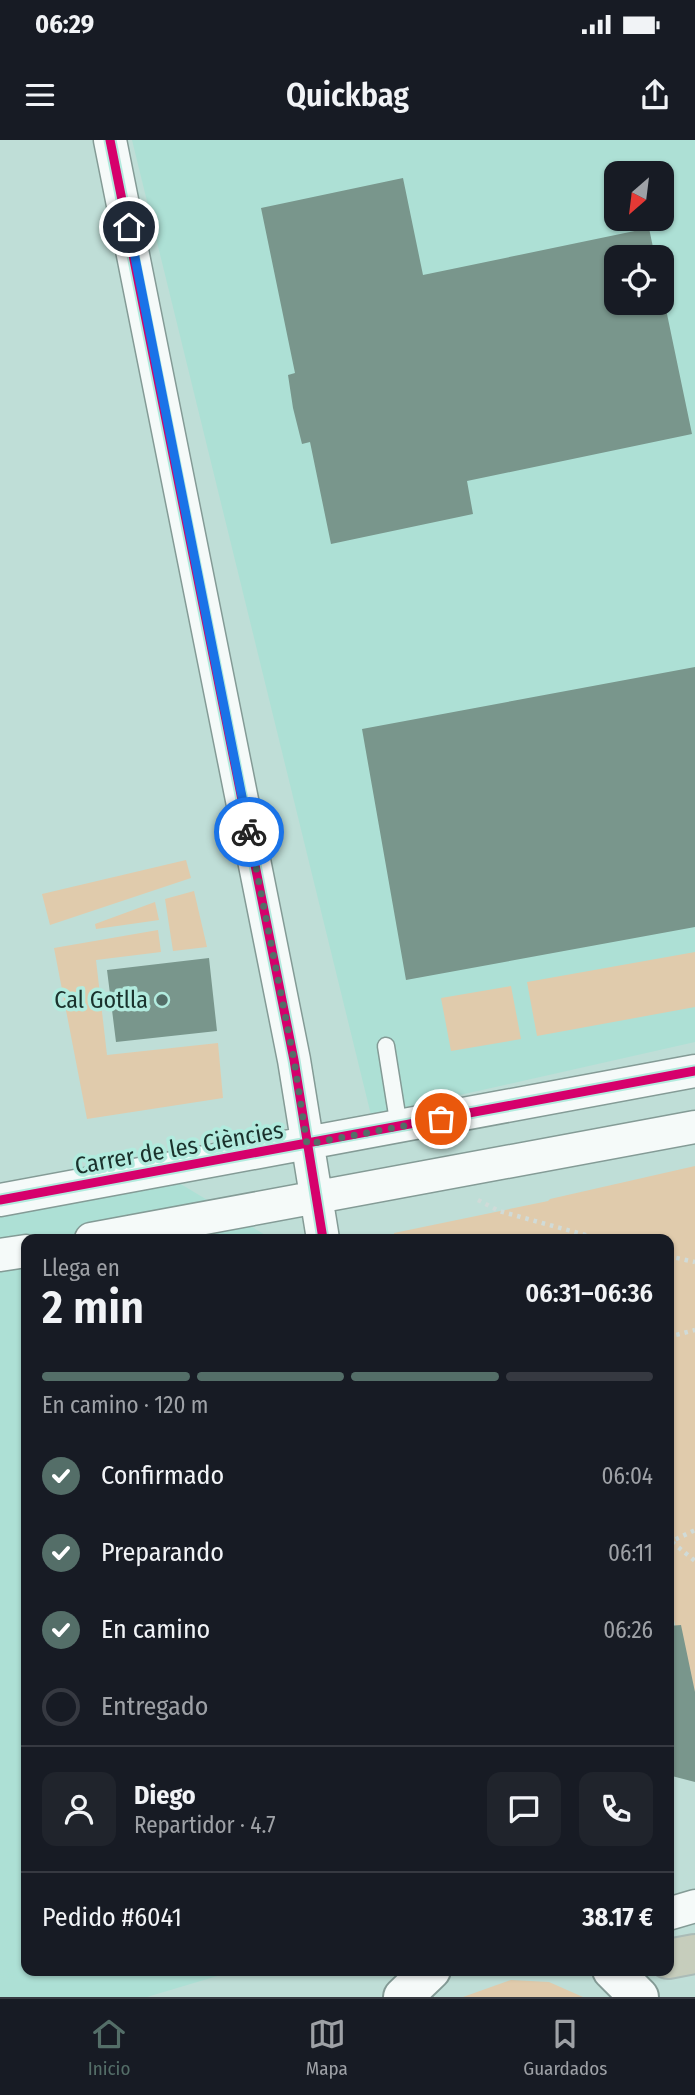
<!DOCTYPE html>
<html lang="es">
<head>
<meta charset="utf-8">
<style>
  :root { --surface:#171b24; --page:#20242c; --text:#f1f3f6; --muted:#9ea1a6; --line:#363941; --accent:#546e68 }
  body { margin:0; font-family:"Fira Sans Condensed",sans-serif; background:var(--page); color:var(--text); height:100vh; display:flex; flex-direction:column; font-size:26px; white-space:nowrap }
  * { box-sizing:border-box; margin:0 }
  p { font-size:23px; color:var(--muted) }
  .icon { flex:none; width:38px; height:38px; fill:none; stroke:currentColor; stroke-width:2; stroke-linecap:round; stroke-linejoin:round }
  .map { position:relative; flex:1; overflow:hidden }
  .drawer { position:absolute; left:21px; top:1094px; width:653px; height:742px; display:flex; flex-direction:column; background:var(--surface); border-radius:14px; box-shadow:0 2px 5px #0004 }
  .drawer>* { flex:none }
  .needle { width:46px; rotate:208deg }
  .controls { position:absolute; left:604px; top:21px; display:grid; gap:14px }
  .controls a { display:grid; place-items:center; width:70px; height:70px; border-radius:14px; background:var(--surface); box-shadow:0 2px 5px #0004; font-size:35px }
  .pin { position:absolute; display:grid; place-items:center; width:60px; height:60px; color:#fff; margin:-30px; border:4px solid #fff; border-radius:50%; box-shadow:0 2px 7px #0007 }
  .courier { position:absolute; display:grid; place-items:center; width:70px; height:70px; margin:-35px; border:5px solid #1a73e8; border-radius:50%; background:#fff; color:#222; box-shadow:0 2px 9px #0007 }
  .head em { font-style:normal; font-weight:600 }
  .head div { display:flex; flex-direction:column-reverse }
  .head { display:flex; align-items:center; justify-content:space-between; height:119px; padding:0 21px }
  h1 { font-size:46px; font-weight:600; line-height:52px }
  .bar { display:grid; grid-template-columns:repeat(4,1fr); gap:10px 7px; align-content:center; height:84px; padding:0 21px }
  .bar i { height:9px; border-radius:5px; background:var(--line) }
  .bar .current { background:var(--accent) }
  .bar p { grid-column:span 4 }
  .line { display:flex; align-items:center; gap:18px; padding:0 21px; border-top:2px solid var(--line) }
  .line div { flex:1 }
  .round { display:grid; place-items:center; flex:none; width:74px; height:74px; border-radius:14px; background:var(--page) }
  ol { padding:0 21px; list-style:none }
  li { display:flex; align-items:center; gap:21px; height:77px }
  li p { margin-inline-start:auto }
  li .icon { padding:7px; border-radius:50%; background:var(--accent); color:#fff; stroke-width:4 }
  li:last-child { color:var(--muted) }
  li i { width:38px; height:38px; border:4px solid var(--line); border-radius:50% }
  .status { display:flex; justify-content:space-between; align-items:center; height:49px; padding:0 35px; background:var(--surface); direction:ltr }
  .status svg { height:19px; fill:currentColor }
  header { display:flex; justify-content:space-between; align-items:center; height:91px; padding:0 21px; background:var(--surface); font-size:32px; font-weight:600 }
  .tab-bar { display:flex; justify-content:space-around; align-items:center; height:98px; border-top:2px solid var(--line); background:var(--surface); font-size:19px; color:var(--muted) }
  .tab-bar a { display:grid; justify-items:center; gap:4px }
  .tab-bar .current { color:var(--accent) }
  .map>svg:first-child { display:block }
  .built { fill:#ade0d5; fill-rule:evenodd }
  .green { fill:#e0cbac }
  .building { fill:#79968c }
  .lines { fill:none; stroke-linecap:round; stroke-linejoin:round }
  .service-casing { stroke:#849b96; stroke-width:19 }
  .minor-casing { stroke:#849b96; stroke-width:35 }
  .secondary-casing { stroke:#849b96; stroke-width:42 }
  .motorway-casing { stroke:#aabbb7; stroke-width:42 }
  .path { stroke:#d0dbd8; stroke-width:4.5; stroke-dasharray:3.5 5; stroke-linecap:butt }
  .service { stroke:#f5faf9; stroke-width:16 }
  .minor { stroke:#f5faf9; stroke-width:32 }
  .secondary { stroke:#f5faf9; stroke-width:38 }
  .motorway { stroke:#c6cdbc; stroke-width:38 }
  .cycleway-casing { stroke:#b2ebde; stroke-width:13 }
  .cycleway { stroke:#d6006c; stroke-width:9 }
  .done { stroke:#546e68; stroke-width:7; stroke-dasharray:0 12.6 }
  .route { stroke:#1a73e8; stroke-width:9 }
  .poi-dot { fill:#546e68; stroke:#b2ebde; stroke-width:2.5 }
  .labels { text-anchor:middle; stroke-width:7; stroke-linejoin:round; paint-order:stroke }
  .poi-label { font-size:24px; fill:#1a312c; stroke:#b2ebde; text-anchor:end }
  .street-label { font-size:24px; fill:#1a312c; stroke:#b2ebde }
</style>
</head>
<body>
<div class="status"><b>06:29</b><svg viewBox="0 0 49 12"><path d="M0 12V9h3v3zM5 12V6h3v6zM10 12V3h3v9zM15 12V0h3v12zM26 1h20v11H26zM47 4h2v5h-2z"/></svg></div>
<header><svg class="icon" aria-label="menu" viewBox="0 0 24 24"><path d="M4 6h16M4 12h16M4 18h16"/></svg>Quickbag<svg class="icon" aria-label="share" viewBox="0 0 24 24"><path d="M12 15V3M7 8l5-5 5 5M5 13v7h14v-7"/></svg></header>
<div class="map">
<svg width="695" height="1857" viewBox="0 0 695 1857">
  <rect width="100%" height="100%" fill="#bfded7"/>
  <path class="built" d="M132,0H695V902L371,975ZM616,33H662V79H616ZM616,117H662V163H616Z
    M174,1040L272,1099H26V1830L234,1831L147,1857H0V1072Z"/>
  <path class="green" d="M186,720L191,738L50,785L42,754Z
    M194,751L207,807L173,811L165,759Z
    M155,762L159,780L96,789L95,784Z
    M158,790L161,812L96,820L107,915L218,903L223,958L87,979L54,808Z
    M695,812V867L537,896L527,842Z
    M511,846L521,899L451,911L441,858Z
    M695,1026V1576L669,1457L668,1099H395L394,1093L548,1061L550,1059Z
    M511,1840L549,1842L583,1857H463Z"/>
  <path class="building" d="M403,38L423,135L649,88L655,117H616V163H662V150L692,294L467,341L473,374L331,404L310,302L302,304L293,268L288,235L295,233L261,68Z
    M695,527V787L406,840L362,589Z
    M209,818L217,891L116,902L107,830Z
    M681,1485L695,1552V1642L668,1635V1486Z"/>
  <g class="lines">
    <g class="service-casing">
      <path id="service" d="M386,906L399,987"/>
    </g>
    <g class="minor-casing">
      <path id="minor" d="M110,0L294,920L323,1099
        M0,1060L695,931
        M91,1099L695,987
        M0,1115L26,1111
        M668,1774L695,1766"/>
    </g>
    <g class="secondary-casing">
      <path id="secondary" d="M612,1830L639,1857
        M403,1857L431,1830"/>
    </g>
    <g class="motorway-casing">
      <path id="motorway" d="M668,1819L695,1814"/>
    </g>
    <path class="path" d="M478,1060L499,1071L600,1099
      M668,1116L695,1122
      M668,1197L695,1190
      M672,1402L695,1421
      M668,1403L695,1390"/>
    <use href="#service" class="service"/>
    <use href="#minor" class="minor"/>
    <use href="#secondary" class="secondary"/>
    <use href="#motorway" class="motorway"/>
    <g class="cycleway-casing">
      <path id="cycleway" d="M110,0L294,920L323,1099
        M0,1060L695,931"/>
    </g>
    <use href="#cycleway" class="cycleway"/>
  </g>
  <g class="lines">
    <path class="done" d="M249,692L294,920L307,1004L441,979"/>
    <path class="route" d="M129,87L249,692"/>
  </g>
  <circle class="poi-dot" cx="162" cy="860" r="7"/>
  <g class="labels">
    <g class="poi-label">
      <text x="148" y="868">Cal Gotlla</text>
    </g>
    <g class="street-label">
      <text transform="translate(179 1008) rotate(-10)" y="8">Carrer de les Ciències</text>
    </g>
  </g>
</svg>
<div class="controls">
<a><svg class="needle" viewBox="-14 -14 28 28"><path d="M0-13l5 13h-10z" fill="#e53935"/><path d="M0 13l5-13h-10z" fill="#9ea1a6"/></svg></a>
<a><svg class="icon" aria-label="locate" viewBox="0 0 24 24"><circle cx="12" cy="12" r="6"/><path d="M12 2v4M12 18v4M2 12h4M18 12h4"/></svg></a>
</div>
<div class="pin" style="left:441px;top:979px;background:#ea580c"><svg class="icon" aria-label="bag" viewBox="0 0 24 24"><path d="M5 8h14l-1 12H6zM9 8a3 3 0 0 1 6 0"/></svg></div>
<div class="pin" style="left:129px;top:87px;background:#1f2937"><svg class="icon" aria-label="home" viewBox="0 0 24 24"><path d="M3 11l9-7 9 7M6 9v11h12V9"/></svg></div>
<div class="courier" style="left:249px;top:692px"><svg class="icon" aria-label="bike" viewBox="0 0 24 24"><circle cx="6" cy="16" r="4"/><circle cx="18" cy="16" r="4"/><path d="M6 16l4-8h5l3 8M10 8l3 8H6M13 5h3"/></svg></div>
<section class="drawer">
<div class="head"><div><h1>2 min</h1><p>Llega en</p></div><em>06:31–06:36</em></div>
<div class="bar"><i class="current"></i><i class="current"></i><i class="current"></i><i></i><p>En camino · 120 m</p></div>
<ol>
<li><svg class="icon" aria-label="check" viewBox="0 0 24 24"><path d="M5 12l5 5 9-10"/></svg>Confirmado<p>06:04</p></li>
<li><svg class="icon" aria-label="check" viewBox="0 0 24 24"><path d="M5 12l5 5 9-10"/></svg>Preparando<p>06:11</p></li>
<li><svg class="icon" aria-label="check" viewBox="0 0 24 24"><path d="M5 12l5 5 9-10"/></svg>En camino<p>06:26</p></li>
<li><i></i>Entregado</li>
</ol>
<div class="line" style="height:126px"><a class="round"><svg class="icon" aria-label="person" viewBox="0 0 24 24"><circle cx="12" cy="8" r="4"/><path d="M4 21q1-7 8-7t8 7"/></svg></a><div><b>Diego</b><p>Repartidor · 4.7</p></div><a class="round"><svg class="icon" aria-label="chat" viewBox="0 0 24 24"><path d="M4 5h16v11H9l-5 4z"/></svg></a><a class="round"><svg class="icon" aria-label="phone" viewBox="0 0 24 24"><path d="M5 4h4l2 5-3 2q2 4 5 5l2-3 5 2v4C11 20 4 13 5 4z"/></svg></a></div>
<div class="line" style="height:91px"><div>Pedido #6041</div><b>38.17 €</b></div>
</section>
</div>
<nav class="tab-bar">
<a class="current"><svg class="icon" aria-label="home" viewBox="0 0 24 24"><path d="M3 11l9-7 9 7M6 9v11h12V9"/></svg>Inicio</a>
<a><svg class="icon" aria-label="map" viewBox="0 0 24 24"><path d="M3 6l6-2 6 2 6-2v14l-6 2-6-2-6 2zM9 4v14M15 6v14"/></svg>Mapa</a>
<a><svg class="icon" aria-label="saved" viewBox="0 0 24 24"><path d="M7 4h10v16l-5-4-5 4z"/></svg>Guardados</a>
</nav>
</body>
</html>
